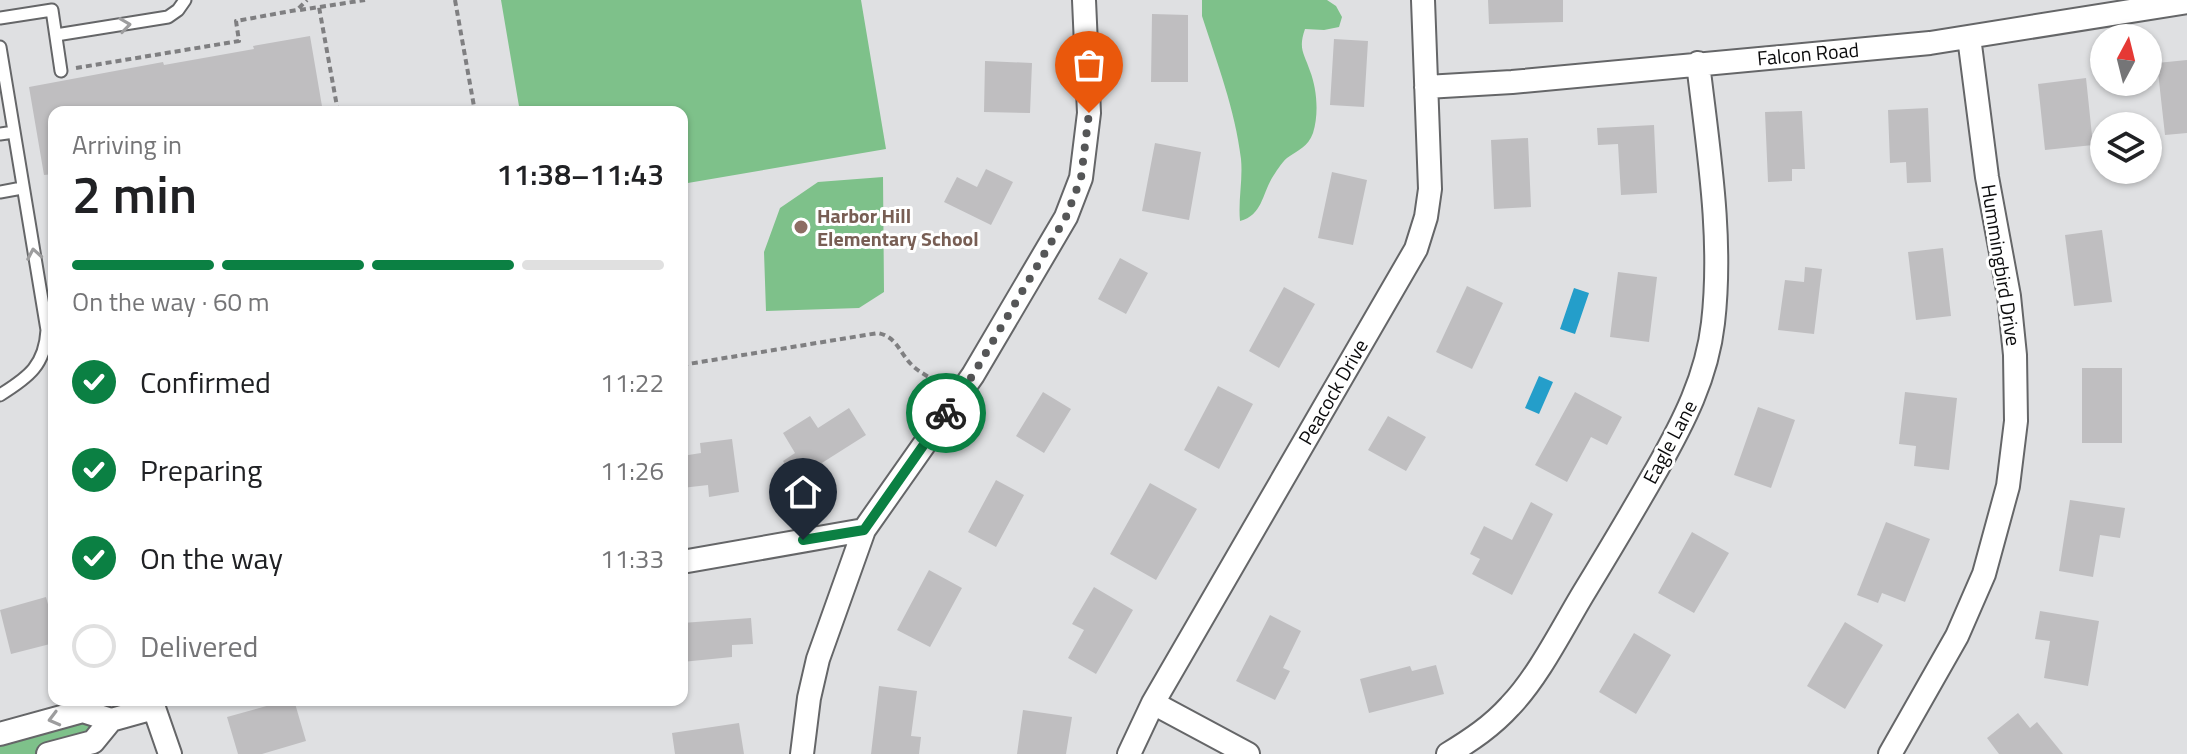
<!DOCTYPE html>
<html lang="en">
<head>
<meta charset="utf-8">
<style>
  :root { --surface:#fff; --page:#f6f6f6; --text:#202124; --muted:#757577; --line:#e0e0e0; --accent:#0b8043 }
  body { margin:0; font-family:"Titillium Web",sans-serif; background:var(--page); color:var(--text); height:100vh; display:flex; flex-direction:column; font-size:30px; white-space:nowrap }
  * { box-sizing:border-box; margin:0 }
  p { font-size:26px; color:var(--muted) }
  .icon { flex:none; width:44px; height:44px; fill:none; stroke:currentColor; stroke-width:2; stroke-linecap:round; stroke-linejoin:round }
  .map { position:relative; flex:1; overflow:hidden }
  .panel { position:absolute; left:48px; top:106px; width:640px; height:600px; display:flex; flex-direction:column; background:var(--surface); border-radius:16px; box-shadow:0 2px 6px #0004 }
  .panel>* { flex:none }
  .needle { width:52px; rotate:7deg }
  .buttons { position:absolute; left:2090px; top:24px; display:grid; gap:16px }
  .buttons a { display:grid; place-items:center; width:72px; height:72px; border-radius:50%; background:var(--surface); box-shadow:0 2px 6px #0004; font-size:40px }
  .pin { position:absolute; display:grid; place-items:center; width:68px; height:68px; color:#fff; margin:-82px -34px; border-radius:50% 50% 50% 0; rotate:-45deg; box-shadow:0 0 8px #0007 }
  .pin .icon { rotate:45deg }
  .courier { position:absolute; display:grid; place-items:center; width:80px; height:80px; margin:-40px; border:6px solid #0b8043; border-radius:50%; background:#fff; color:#222; box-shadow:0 2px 10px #0007 }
  .headline em { font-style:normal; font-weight:600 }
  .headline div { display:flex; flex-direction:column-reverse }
  .headline { display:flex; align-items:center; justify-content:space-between; height:136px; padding:0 24px }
  h1 { font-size:52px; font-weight:600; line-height:60px }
  .bar { display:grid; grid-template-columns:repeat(4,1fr); gap:12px 8px; align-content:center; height:96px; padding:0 24px }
  .bar i { height:10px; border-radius:6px; background:var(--line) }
  .bar .active { background:var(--accent) }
  .bar p { grid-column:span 4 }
  ol { padding:0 24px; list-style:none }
  li { display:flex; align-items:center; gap:24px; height:88px }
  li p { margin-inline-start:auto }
  li .icon { padding:8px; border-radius:50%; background:var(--accent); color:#fff; stroke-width:4 }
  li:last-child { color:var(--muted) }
  li i { width:44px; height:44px; border:4px solid var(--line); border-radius:50% }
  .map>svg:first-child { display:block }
  .green { fill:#7ec18a }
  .water { fill:#249eca }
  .building { fill:#bfbec0 }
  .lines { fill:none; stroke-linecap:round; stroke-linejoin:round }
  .service-casing { stroke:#656668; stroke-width:15 }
  .minor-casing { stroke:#656668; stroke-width:26 }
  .path { stroke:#7f7f81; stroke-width:4; stroke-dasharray:6 4; stroke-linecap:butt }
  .service { stroke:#fff; stroke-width:11 }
  .minor { stroke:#fff; stroke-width:22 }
  .oneway { stroke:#9d9d9e }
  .done { stroke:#555657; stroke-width:8; stroke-dasharray:0 14.4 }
  .route { stroke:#0b8043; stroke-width:10 }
  .education-dot { fill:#8d6e63; stroke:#fff; stroke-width:3 }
  .labels { text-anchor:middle; stroke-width:6; stroke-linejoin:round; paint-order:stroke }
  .street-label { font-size:20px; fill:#0b0b0c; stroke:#fff }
  .education-label { font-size:20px; font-weight:bold; fill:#785e54; stroke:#fff; text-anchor:start }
</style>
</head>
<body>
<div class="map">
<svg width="2187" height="754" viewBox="0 0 2187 754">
  <rect width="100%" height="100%" fill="#dfe0e2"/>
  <path class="green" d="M501,0H861L886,149L682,184V112H520Z
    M1202,0H1327L1336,6L1342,17L1339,27L1324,30L1305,29C1298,49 1304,53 1310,71C1317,89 1319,114 1313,133C1308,147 1298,150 1287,158C1281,163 1276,172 1272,178C1262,195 1262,215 1240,221C1238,200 1243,180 1241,159C1235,109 1217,63 1202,16Z
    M883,177L884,292L859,308L766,311L764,252L780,208L818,182Z
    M83,711L111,720L48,754H0V734Z"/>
  <path class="water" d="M1574,288L1589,293L1575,334L1560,329Z
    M1539,376L1553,382L1539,414L1525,408Z"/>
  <path class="building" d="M1488,0H1563V22L1489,24Z
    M1152,14L1188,15V82H1151Z
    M310,36L323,112H54V174L44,175L29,87L163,62L164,65L254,49L253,46Z
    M1334,39L1368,41L1364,107L1330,105Z
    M2187,60V133L2165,135L2157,63Z
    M985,61L1032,63L1030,113L984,112Z
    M2086,78L2093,145L2045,150L2038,84Z
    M1928,108L1931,182L1907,183L1906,162L1890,163L1888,110Z
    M1802,111L1805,169H1792V181L1768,182L1765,112Z
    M1654,125L1657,193L1621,195L1618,144L1598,145L1597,128Z
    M1528,138L1531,207L1494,209L1491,140Z
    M1155,143L1201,152L1189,220L1142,211Z
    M986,169L1013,182L991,225L944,202L957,177L977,187Z
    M1332,172L1367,180L1353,245L1318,238Z
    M2102,230L2112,302L2074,306L2065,235Z
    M1943,248L1951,316L1916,320L1908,252Z
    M1120,258L1148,273L1126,314L1098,299Z
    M1805,267L1822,269L1814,334L1778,330L1785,280L1804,282Z
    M1618,272L1657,277L1649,342L1610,337Z
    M1467,286L1503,303L1472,369L1436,352Z
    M1284,287L1315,304L1279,368L1249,351Z
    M2082,368H2122V443H2082Z
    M1218,386L1253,404L1219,469L1184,450Z
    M1043,392L1071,409L1044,453L1016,436Z
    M1575,392L1622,417L1607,445L1591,437L1567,482L1535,465Z
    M1905,392L1957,398L1949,470L1914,466L1916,446L1899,444Z
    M1758,407L1795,420L1771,488L1734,475Z
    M849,408L866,435L795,480L783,461L795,453L783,433L810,416L818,428Z
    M1388,416L1426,437L1406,471L1368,450Z
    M732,439L739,492L709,497L708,485L682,488V456L701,453L700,443Z
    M996,480L1024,495L996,547L968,532Z
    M1150,483L1197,509L1156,580L1110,554Z
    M2070,500L2125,508L2120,538L2100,535L2093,577L2059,571Z
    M1531,502L1553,514L1512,595L1472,574L1480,559L1470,554L1484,526L1512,540Z
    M1886,522L1930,539L1905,602L1882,593L1878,603L1857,595Z
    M1692,532L1729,553L1694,613L1658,593Z
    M929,570L962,588L930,647L897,630Z
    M1094,587L1133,610L1096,674L1068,658L1084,630L1072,624Z
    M46,597L54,626V643L11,654L0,610Z
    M2040,611L2099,621L2088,686L2044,678L2050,641L2035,639Z
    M1270,615L1301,631L1283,668L1290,671L1275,700L1236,681Z
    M751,618L753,644L732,645V657L682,662V623Z
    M1845,622L1883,645L1845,709L1807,686Z
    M1634,633L1671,655L1636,714L1599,692Z
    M1436,665L1444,694L1369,713L1360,679L1410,666L1412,671Z
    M879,686L917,691L911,736L921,737L919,754H871Z
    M288,700H294L306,741L262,754H238L227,717Z
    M1023,710L1072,717L1066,754H1017Z
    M2018,713L2030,728L2037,722L2063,754H1999L1987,738Z
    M739,723L744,754H675L672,733Z"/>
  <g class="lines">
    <g class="service-casing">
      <path id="service" d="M0,18L52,10L61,71
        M56,35L168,17L178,10L185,0
        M0,47L47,330C45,365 29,377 0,395
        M0,134L14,132
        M0,192L22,188"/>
    </g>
    <g class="minor-casing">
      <path id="minor" d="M1426,87L1512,82L1930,43L2187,2
        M682,562L864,530
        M1153,703L1248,754
        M154,708L170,754
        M111,720L154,708
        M0,734L83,711L111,720L93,742L48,754
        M802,754L809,698L818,659L864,530L973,375L1066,217L1081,178L1089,113L1084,0
        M1129,754L1153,703L1416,249L1426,217L1430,189L1423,0
        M1448,754C1471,740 1492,726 1510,706C1538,677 1562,629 1583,594C1608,553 1633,511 1657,469C1683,423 1707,377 1713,323C1723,237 1708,149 1698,63
        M1890,754L1957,636L1984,574L2008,486L2016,421L2015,355L2009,296L1987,177L1969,37"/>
    </g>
    <path class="path" d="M455,0L475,112
      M320,7L365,0
      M300,10L319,7L338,112
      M76,68L239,41L236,21L297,10L307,0
      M682,365L878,333C898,337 900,355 914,367C922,374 933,379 942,385"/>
    <use href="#service" class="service"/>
    <use href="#minor" class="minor"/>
  </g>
  <defs><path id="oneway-chevron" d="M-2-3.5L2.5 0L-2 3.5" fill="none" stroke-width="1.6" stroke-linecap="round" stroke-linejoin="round" transform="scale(2)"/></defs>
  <g class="oneway">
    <use href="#oneway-chevron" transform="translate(125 25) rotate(-8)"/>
    <use href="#oneway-chevron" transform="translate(34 254) rotate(-100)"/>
    <use href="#oneway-chevron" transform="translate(54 719) rotate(165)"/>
  </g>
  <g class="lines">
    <path class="done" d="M946,413L973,375L1066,217L1081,178L1089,113"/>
    <path class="route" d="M803,540L864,530L946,413"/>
  </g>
  <circle class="education-dot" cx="801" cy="227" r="8"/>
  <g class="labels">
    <g class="street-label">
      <text transform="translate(1808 54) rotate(-5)" y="7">Falcon Road</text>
      <text transform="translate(2001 265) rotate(81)" y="7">Hummingbird Drive</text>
      <text transform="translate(1333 392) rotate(-60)" y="7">Peacock Drive</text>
      <text transform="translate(1670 442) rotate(-62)" y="7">Eagle Lane</text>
    </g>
    <g class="education-label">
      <text x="817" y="223">Harbor Hill<tspan x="817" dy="23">Elementary School</tspan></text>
    </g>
  </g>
</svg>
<div class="buttons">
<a><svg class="needle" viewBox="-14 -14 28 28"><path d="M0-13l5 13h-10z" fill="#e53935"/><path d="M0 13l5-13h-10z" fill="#757577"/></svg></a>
<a><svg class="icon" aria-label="layers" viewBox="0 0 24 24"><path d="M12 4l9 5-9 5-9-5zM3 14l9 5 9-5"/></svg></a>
</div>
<div class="pin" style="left:1089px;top:113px;background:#ea580c"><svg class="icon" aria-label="bag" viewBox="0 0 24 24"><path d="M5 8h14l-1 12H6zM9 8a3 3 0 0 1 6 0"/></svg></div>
<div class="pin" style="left:803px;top:540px;background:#1f2937"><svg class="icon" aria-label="home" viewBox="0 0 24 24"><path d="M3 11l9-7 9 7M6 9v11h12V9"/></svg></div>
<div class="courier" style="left:946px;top:413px"><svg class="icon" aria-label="bike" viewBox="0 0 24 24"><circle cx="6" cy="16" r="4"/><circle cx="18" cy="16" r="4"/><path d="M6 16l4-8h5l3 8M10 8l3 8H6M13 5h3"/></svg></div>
<section class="panel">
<div class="headline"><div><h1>2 min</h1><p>Arriving in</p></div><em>11:38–11:43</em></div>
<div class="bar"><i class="active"></i><i class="active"></i><i class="active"></i><i></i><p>On the way · 60 m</p></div>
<ol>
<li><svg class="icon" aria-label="check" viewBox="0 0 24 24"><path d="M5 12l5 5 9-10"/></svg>Confirmed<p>11:22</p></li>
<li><svg class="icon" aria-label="check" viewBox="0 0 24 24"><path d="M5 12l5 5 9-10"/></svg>Preparing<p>11:26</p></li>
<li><svg class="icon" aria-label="check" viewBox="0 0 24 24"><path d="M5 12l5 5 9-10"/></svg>On the way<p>11:33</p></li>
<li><i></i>Delivered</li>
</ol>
</section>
</div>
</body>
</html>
